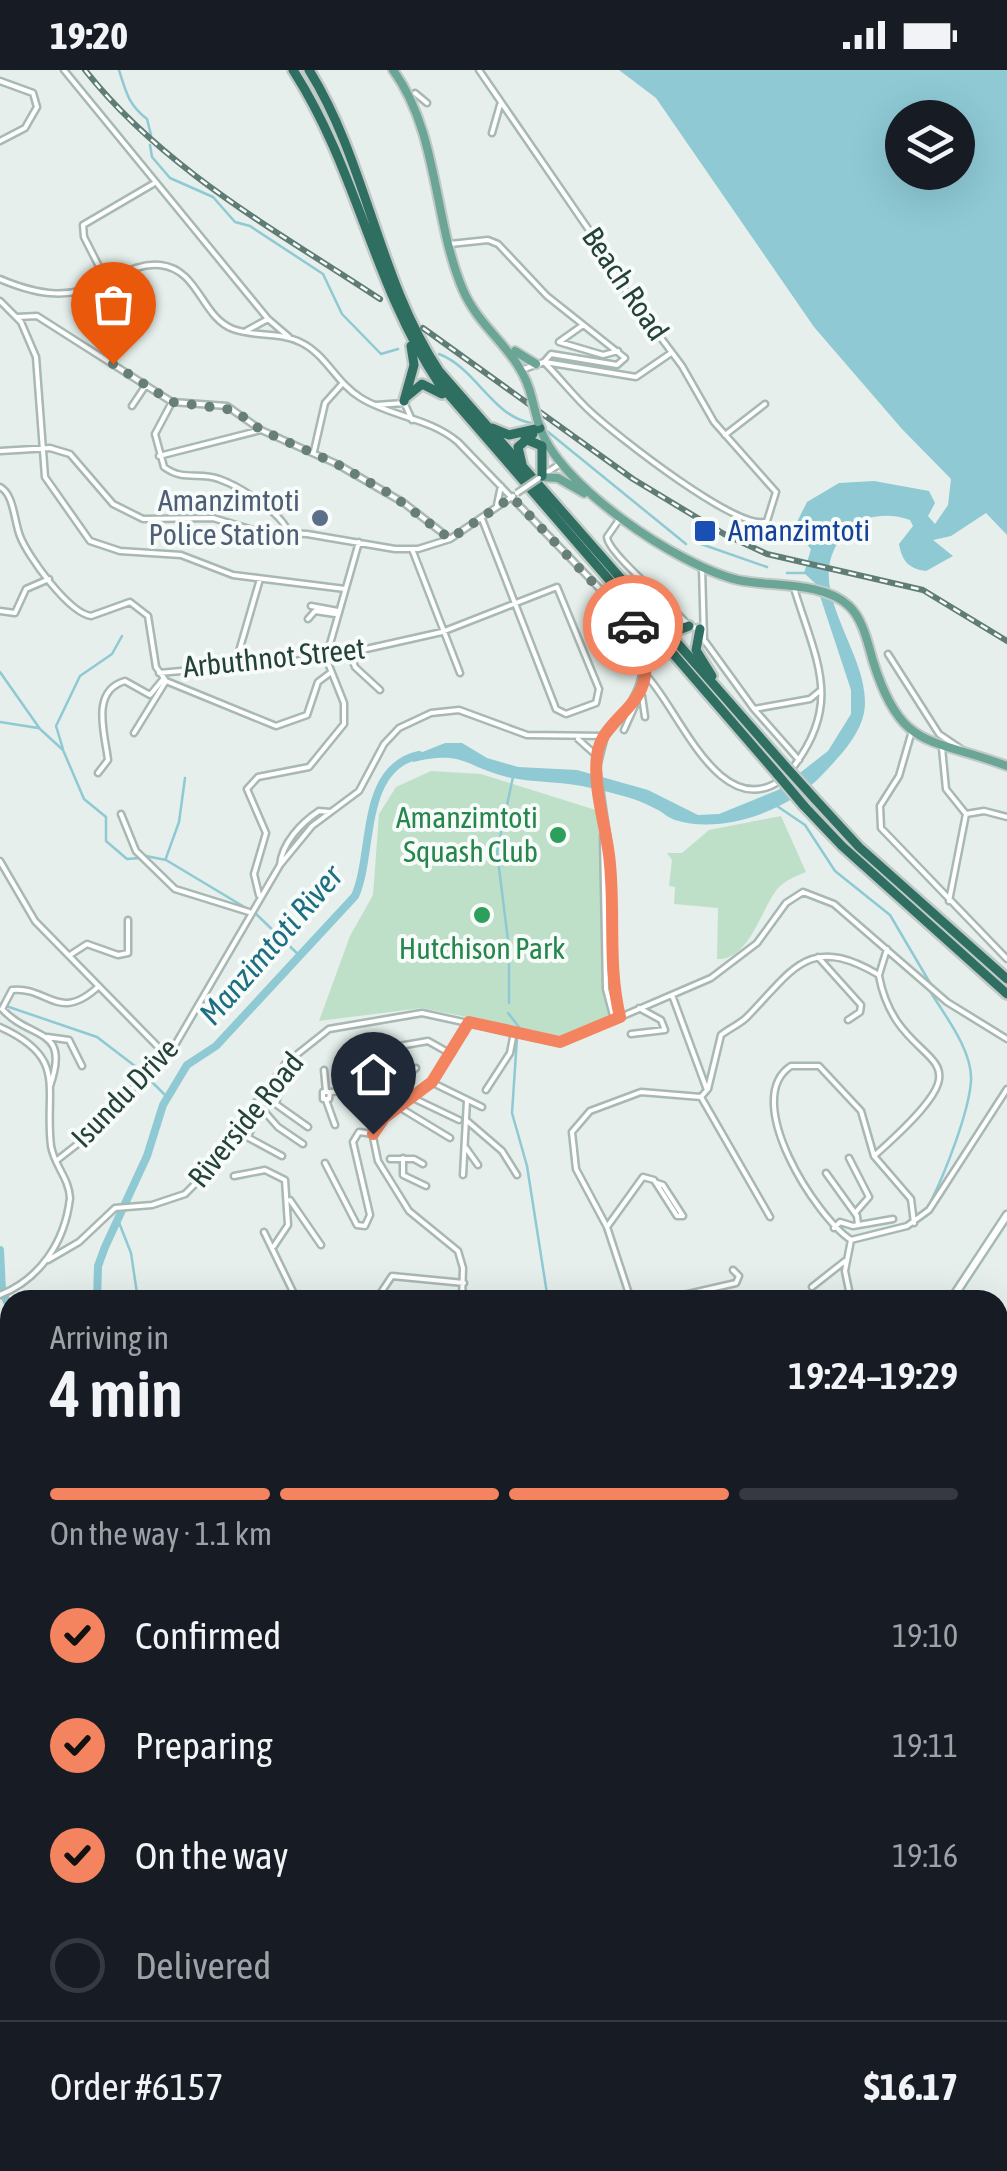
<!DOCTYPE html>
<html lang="en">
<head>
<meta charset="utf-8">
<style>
  :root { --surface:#171b24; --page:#242831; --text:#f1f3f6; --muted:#9ea1a6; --line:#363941; --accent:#f4845f }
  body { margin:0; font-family:"Asap Condensed",sans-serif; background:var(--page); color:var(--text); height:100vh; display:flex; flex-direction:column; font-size:38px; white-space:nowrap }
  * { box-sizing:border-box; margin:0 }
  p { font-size:32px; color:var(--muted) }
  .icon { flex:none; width:55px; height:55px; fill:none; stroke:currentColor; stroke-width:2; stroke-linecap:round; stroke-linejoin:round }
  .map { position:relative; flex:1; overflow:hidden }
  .details { position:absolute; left:0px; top:1220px; width:1008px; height:882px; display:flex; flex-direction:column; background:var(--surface); border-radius:30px 30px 0 0; box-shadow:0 10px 40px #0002 }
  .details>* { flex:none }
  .tools { position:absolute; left:885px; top:30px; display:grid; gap:20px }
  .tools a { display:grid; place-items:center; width:90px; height:90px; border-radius:50%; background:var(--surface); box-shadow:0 10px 40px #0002; font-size:50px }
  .pin { position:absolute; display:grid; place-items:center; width:85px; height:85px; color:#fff; margin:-102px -42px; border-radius:50% 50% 50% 0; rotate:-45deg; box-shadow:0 0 10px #0007 }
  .pin .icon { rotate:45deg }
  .courier { position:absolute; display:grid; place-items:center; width:100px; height:100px; margin:-50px; border:8px solid #f4845f; border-radius:50%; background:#fff; color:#222; box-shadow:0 2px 12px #0007 }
  .head em { font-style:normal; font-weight:600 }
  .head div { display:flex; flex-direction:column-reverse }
  .head { display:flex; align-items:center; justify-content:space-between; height:170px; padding:0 50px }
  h1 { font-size:65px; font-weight:600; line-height:75px }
  .bar { display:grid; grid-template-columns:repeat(4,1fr); gap:15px 10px; align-content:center; height:120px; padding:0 50px }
  .bar i { height:12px; border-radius:8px; background:var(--line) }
  .bar .active { background:var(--accent) }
  .bar p { grid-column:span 4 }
  .line { display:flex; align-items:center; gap:25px; padding:0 50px; border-top:2px solid var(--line) }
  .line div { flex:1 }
  ol { padding:0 50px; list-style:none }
  li { display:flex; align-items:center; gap:30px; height:110px }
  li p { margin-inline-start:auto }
  li .icon { padding:10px; border-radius:50%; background:var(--accent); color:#111; stroke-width:4 }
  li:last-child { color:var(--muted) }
  li i { width:55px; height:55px; border:5px solid var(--line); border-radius:50% }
  .status { display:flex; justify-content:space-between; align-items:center; height:70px; padding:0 50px; background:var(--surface); direction:ltr }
  .status svg { height:28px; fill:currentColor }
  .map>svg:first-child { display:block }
  .green { fill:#bfe0c8 }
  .water { fill:#8ec9d4; fill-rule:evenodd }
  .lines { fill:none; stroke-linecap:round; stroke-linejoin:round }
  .stream { stroke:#8ec9d4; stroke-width:2.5 }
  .river { stroke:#8ec9d4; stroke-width:8 }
  .street-casing { stroke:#a8b8b2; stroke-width:9 }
  .secondary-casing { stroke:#a4bbb3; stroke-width:11 }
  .primary-casing { stroke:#c2cac8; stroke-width:12 }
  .highway-casing { stroke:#c2cac8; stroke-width:14 }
  .street { stroke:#fff; stroke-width:4 }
  .secondary { stroke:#fff; stroke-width:6 }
  .primary { stroke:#6aa596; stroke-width:8 }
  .highway { stroke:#2f6f62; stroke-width:9 }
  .rail-casing { stroke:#5f7d75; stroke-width:6 }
  .rail { stroke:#f7fbf9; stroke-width:2.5; stroke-dasharray:8; stroke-linecap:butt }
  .street-bridge-casing { stroke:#a8b8b2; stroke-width:9; stroke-linecap:butt }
  .primary-bridge-casing { stroke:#c2cac8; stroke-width:12; stroke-linecap:butt }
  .highway-bridge-casing { stroke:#c2cac8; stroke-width:14; stroke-linecap:butt }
  .street-bridge { stroke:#fff; stroke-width:4 }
  .primary-bridge { stroke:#6aa596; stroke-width:8 }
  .highway-bridge { stroke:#2f6f62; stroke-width:9 }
  .done { stroke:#687f78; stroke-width:10; stroke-dasharray:0 18 }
  .route { stroke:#f4845f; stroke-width:12 }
  .service-dot { fill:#5c6f8a; stroke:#f7fbf9; stroke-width:4 }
  .transit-dot { fill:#1a4fb4; stroke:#f7fbf9; stroke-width:4 }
  .leisure-dot { fill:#2e9e5b; stroke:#f7fbf9; stroke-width:4 }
  .labels { text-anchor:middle; stroke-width:8; stroke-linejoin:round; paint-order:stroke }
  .street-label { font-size:30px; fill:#24423a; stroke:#f7fbf9 }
  .service-label { font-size:30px; fill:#4e5e75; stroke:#f7fbf9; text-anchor:end }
  .transit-label { font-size:30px; fill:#164399; stroke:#f7fbf9; text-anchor:start }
  .leisure-label { font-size:30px; fill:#27864d; stroke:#f7fbf9; text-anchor:end }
  .water-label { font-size:32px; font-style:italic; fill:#1c6f80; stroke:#f7fbf9 }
</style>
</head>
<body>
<div class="status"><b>19:20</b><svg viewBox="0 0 49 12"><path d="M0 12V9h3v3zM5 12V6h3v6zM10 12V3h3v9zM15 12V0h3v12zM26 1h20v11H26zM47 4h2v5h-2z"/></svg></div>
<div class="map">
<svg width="1007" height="2101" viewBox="0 0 1007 2101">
  <rect width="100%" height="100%" fill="#e6efeb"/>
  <path class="green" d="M431,701L481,704L599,741L603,908L611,948L560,966L422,938L319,951L350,866L373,825L379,744L396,717Z
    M781,746L806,802C796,806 786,810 778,818C761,839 749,891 717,889L718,838L674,834L675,817L669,816L672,790L667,783H682L709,760Z
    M1007,2006V2101H931L926,2093L998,2092V2016Z"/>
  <path class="water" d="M619,0H1007V465L986,443L951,466L933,470L953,486L926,501C909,499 902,491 899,474L913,456L910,450C891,443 867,444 852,457C789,511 875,582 864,643C859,667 838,688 822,705C788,741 722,765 675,750C668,748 663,742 656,739C637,728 612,723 591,718C563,711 534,713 507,707C463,696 465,680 413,692L410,687L445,673H462L487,688L518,697L577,700L648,720L698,745L719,744L778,720L828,681L851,644V620L816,514L804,503L811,479L797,464L795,456L807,432L839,413L874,411L929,421L935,433L928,446L935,454L948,435L951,409L902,359L814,257L656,28ZM902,48H958V102H902Z"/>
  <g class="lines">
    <path class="stream" d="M119,0C126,22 128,34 147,49L151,65
      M150,75L152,87L170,108L213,127L235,152L250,156L323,204L342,244L381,284L398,279
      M439,284C476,298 492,346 531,353
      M547,361L686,474
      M701,474L767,497
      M787,503H805
      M0,602L40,659L63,680L84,729L106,747V771L127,789L140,788
      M0,652L38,658
      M63,679L56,656L80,606L112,584L122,566
      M777,736L805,755L835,801L890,845L930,913
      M146,786L166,790L246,838
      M166,788L179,752L185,708
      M255,843L301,887
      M928,918C943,943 973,980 971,1011C969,1042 945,1103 931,1131
      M509,933V878L497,782L513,707
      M0,934H1
      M6,936L97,967L144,1003
      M508,943L519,957
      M517,968L512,1043L527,1096L548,1230
      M150,1010L167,1027
      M118,1150L131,1183L138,1230
      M998,1634L1007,1637
      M0,1736L10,1750
      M425,2092L446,2101
      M579,2092L584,2101
      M934,2092L939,2101
      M401,2101L412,2092"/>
    <path class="river" d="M0,1180L2,1221L10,1238
      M97,1230L98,1196L105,1177L147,1086L163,1035L187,995L216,976L355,826C374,784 359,698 419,685"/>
    <g class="street-casing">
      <path id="street" d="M64,0L268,249L289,267
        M479,0L591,163L620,213L682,296L714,352L776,422L767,451C741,464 616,365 592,343C575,328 561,309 544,292
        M0,11L33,23L37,37L25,58L0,71
        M415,23L427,33
        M492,63L500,35
        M450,174L488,170L498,174L547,226L625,288L617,295L551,284L544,292L524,299
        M0,209C40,226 70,230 110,210C126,202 141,193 160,195C199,199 201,247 233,259C254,267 280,262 300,272C326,284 336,313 361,328C392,347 430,348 458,372L629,549C658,596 638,630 605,666L527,665L459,640L431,643L399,658L384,674L359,721L312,756L280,795L168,987L124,1026L93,1062L56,1091
        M107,212L84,167L83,155L153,114
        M0,231L21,252L36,287L45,407L90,471L120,481L181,485L233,505L345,519
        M17,247L37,246L172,332L227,336L261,360L337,394L404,433L449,468
        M583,255L559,272L603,285L618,281
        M246,261L268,249
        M545,292L636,307L671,283
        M172,332L155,364L164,397C184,412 199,401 219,409C239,416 283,443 289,464
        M404,332L412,350
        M376,335L404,333
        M132,336L146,315
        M725,365L765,334
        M0,381L50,378L70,384L113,434L143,449L213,448L256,461L307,464L395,479H418L450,469L513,426
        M314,381L325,333L342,314
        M159,386L261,360
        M543,405L560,394
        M0,417C14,424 14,451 20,466C28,487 69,543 91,546L130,532L148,546L156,597L166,611L276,656L307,645L318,612L330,603
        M497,435L501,416
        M621,447L607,467C608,484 673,536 689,556L700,559
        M412,479L460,603
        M702,497L704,570L754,639L810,629L821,620
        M311,536L338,541
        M0,541L15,543L26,519L49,509
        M308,549L315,541L335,544
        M350,583L355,597L380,620
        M888,584L939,664L964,681
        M235,595L260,509
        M159,603L326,588L442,562L557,517L599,619L596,633L566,644L556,639C531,575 507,512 482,449
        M644,603C677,634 718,754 781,710
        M642,626L645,647
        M754,639L799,690
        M624,660L642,620
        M912,661L899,706L880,736L881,758L1007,889
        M134,663L166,611
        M605,666L597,697L610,786L611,896L620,947
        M578,669L597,686
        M942,678L946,719L966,744
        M791,700C844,633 816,591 794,518
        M98,703L108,690C105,664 90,621 125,611L150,625L164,608
        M121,744L136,781L175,819L249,842
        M966,744L984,741L1007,747
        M603,766L606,919L614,949
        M0,791L35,851L168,987
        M280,795C282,773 301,753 319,741L330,742
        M259,825L254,804L266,763L247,719L258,707L309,697L344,654V633L326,588L359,472
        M949,831L966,744
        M70,885L87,874L118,885L128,883V850
        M818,887L861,935L860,942L848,950
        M0,957C69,988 44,1018 51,1076C54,1095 69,1108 70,1128C65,1172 40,1209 0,1225
        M631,964L665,960L661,950L639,938
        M47,967L69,970L82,996
        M364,982L428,971L451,984
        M355,983L362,1018
        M324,1000L326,1021
        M431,1012L482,1037
        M50,1016C71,956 31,971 2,939L12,920C48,916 58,954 99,916
        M392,1018L416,998
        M708,1019L721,965C730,958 740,954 747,947C793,900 808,863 879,905L887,879
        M486,1020L510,983L514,962
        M323,1022H330L329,1029H323Z
        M330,1022L392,1018L459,1050
        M263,1025L308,1057
        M701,1027L770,1147
        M326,1030L335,1055
        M256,1032L278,1057L303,1074
        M276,1034L281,1011L294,997
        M399,1037L450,1068
        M263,1039L247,1067L282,1086
        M466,1050L502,1081L517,1105
        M466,1078L478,1095
        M874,1086C1007,968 899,1012 879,906
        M403,1088V1105L426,1116
        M849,1088L869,1127L855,1143
        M390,1089H414L423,1094
        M325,1093L357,1155L365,1156L370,1145L353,1072L359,1062L373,1064
        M826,1103L857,1146L858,1155
        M463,1105L467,1030
        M234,1106L265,1100L285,1110L288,1155L274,1176
        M290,1130L321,1175
        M607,1157L643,1107L654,1110L677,1146H683L663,1115L657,1113
        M834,1158L840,1152L853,1156L893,1149
        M264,1162L297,1230
        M851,1170C816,1147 740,1029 791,996H819L861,1041L874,1086L911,1129L914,1153
        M851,1170L907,1156L929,1140L1007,1019
        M851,1170L845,1201L851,1230
        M48,1190L79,1172L115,1138L152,1135L185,1124L216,1093L285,994L329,959L422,943L560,973L711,908L757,873L786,833L803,822L834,834L947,932L1007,969
        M812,1217L845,1191
        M376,1230L392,1206L464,1213
        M462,1230L463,1198L458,1181L409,1141L378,1091L373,1067L384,1047L436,1007L469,952
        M631,1230L607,1157L576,1099L572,1062L590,1041L641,1022L701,1027L707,1020L672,925
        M662,1230L736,1213L739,1206L733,1200
        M998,1258L1007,1253
        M0,1424L10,1435
        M998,1435L1006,1448
        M0,1439L10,1450
        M0,1547L10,1553
        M998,1560L1007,1565
        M0,1569L10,1567
        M998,1604L1007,1606
        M0,1647L10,1662
        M998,1665H1007
        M998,1695L1007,1704
        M998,1776L1007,1779
        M0,1822L10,1810
        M998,1830H1007
        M0,1894L10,1877
        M0,1939L10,1946
        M2,2011L6,2034L2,2050
        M35,2092L39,2094
        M615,2092L617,2101
        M658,2092L661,2101
        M722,2092L725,2101
        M835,2092L840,2101
        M1,2101L11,2092
        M545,2101L558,2093"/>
    </g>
    <g class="secondary-casing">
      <path id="secondary" d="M951,1230L1007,1145
        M998,1456L1007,1446
        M998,1891L1007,1894
        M0,2013L10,1997
        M218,2092L224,2101
        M916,2092L921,2101"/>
    </g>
    <g class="primary-casing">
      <path id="primary" d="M393,0C439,63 433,150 463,220C481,262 522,282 532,329
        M515,281L536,294
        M539,354C555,414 679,496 738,510C770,517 823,511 849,536C863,549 868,574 873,591C901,682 931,667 1007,696
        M541,407L558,408L584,423"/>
    </g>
    <g class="highway-casing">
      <path id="highway" d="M293,0C358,101 372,212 438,312L778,705
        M309,0C367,93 378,209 439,301L786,697
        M406,327L422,314L442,324
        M404,331L414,295L411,276
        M492,358L509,365L540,358
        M525,369L542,376V406
        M522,394L518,377L533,364
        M643,528L676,561L689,556
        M700,559L696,580L712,606
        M814,728L859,777L1007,909
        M804,736L842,776L1007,924"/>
    </g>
    <use href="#street" class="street"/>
    <use href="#secondary" class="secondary"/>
    <use href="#primary" class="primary"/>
    <use href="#highway" class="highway"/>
    <g class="rail-casing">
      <path id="rail" d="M85,0C163,99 277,161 380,229
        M423,258L633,409L724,464L767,484L923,520L1007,571"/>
    </g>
    <use href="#rail" class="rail"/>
    <g class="street-bridge-casing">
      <path id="street-bridge" d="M517,423L539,408"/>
    </g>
    <g class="primary-bridge-casing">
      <path id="primary-bridge" d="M532,329L538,352"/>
    </g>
    <g class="highway-bridge-casing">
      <path id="highway-bridge" d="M786,697L814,728
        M778,705L804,736"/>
    </g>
    <use href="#street-bridge" class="street-bridge"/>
    <use href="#primary-bridge" class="primary-bridge"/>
    <use href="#highway-bridge" class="highway-bridge"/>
  </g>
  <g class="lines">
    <path class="done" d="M113,294L172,332L234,340L261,360L337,394L392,425L450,469L512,427L633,555"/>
    <path class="route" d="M373,1064L384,1048L432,1012L469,952L560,972L620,947C607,893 616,839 609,785C605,753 593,718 597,686C602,639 674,635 633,555"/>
  </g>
  <circle class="service-dot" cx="320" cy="448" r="10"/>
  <rect class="transit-dot" x="693" y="449" width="24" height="24" rx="5"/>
  <g class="leisure-dot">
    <circle cx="558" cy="765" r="10"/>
    <circle cx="482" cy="845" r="10"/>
  </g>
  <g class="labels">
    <g class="street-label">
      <text transform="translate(625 214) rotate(56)" y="10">Beach Road</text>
      <text transform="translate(274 588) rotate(-6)" y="10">Arbuthnot Street</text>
      <text transform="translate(125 1023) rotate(-46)" y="10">Isundu Drive</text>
      <text transform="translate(246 1050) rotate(-51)" y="10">Riverside Road</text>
    </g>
    <g class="service-label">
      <text x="300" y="441">Amanzimtoti<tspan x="300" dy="34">Police Station</tspan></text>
    </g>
    <g class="transit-label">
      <text x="728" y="471">Amanzimtoti</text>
    </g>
    <g class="leisure-label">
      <text x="538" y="758">Amanzimtoti<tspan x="538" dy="34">Squash Club</tspan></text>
      <text x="482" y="889" text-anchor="middle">Hutchison Park</text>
    </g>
    <g class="water-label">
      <text transform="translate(271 875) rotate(-49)" y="11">Manzimtoti River</text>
    </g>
  </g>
</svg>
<div class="tools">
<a><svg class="icon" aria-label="layers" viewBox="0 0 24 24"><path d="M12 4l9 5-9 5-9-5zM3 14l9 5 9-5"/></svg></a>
</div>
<div class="pin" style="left:113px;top:294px;background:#ea580c"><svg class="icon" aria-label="bag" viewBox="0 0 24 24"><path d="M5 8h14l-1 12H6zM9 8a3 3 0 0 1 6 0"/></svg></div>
<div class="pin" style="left:373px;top:1064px;background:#1f2937"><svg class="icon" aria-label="home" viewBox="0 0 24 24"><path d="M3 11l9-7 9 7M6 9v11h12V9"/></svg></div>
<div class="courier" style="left:633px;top:555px"><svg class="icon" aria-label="car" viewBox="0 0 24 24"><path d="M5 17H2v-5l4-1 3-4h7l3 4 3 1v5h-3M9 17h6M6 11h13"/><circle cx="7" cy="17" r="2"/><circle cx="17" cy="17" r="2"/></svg></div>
<section class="details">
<div class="head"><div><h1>4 min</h1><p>Arriving in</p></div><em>19:24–19:29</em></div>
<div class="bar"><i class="active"></i><i class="active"></i><i class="active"></i><i></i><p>On the way · 1.1 km</p></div>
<ol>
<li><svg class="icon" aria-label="check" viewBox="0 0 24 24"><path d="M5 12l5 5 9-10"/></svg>Confirmed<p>19:10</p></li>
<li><svg class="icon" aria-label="check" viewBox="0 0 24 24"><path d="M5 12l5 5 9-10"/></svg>Preparing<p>19:11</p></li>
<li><svg class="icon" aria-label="check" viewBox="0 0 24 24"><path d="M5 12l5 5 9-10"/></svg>On the way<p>19:16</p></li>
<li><i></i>Delivered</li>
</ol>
<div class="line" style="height:130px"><div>Order #6157</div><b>$16.17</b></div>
</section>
</div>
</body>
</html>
